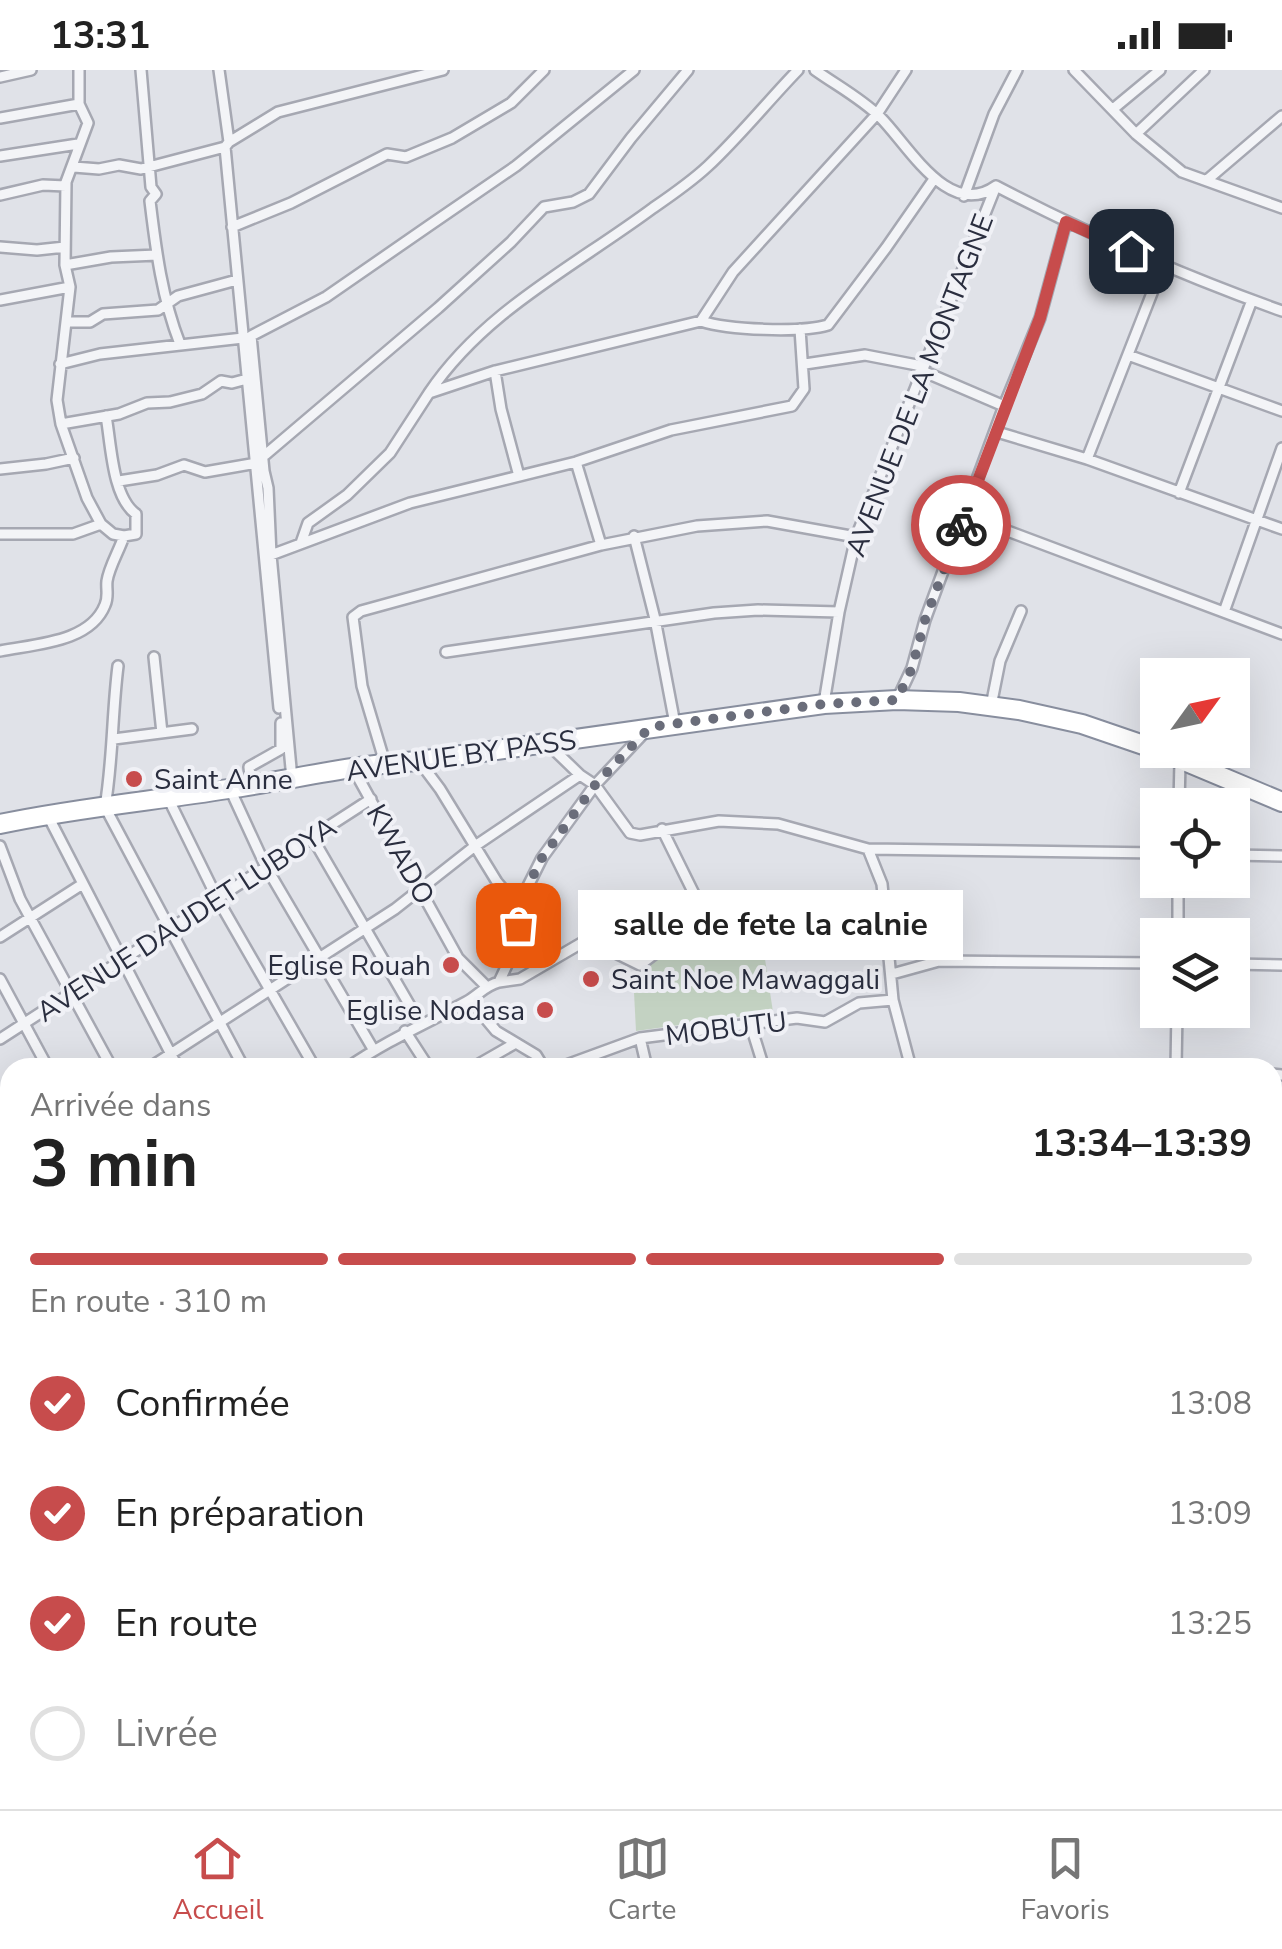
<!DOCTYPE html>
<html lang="fr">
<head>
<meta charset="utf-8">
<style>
  :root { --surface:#fff; --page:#f6f6f6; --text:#222; --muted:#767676; --line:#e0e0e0; --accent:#c74c4c }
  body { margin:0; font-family:"Nunito Sans",sans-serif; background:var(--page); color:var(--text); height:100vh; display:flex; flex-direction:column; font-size:38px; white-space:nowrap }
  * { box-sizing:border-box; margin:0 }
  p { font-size:32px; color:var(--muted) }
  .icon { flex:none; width:55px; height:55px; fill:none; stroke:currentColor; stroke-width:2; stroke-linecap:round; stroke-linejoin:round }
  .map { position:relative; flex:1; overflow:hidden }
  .drawer { position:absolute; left:0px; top:988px; width:1282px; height:752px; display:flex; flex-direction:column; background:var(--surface); border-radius:30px 30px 0 0; box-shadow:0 10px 40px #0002 }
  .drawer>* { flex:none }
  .needle { width:65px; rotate:57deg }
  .buttons { position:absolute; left:1140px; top:588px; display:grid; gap:20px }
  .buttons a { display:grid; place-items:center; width:110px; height:110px; border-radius:0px; background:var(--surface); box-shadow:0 10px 40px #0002; font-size:50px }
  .pin { position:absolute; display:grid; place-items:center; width:85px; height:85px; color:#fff; margin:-42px; border-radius:20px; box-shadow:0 5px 15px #0006 }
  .courier { position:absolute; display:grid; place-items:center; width:100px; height:100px; margin:-50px; border:8px solid #c74c4c; border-radius:50%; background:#fff; color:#222; box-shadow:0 2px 12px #0007 }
  .bubble { position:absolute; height:70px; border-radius:0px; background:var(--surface); box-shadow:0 10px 40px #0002; font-size:32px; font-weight:700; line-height:70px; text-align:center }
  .headline em { font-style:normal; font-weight:700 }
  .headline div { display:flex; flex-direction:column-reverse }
  .headline { display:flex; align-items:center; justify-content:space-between; height:170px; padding:0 30px }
  h1 { font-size:65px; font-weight:700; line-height:75px }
  .bar { display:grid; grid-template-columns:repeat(4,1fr); gap:15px 10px; align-content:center; height:120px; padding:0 30px }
  .bar i { height:12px; border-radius:8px; background:var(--line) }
  .bar .selected { background:var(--accent) }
  .bar p { grid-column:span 4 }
  ol { padding:0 30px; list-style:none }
  li { display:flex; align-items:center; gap:30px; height:110px }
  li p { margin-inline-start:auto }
  li .icon { padding:10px; border-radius:50%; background:var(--accent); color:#fff; stroke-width:4 }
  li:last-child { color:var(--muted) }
  li i { width:55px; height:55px; border:5px solid var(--line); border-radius:50% }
  .status { display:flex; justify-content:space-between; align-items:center; height:70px; padding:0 50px; background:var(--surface); direction:ltr }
  .status svg { height:28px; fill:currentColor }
  .tab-bar { display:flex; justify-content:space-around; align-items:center; height:140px; border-top:2px solid var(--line); background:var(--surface); font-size:28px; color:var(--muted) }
  .tab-bar a { display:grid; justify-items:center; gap:5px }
  .tab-bar .selected { color:var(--accent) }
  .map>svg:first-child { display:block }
  .park { fill:#c3d2c2 }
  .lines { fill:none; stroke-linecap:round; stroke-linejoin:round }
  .stream { stroke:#9dabc6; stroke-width:2.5 }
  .street-casing { stroke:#a6a8b2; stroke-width:14 }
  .highway-casing { stroke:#888e9e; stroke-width:22 }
  .street { stroke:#f3f4f7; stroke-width:9 }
  .highway { stroke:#fff; stroke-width:18 }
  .done { stroke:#6a6d7a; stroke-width:10; stroke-dasharray:0 18 }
  .route { stroke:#c74c4c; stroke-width:12 }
  .poi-dot { fill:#c74c4c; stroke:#f0f1f6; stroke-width:4 }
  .labels { text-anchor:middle; stroke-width:8; stroke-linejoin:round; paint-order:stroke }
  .street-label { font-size:28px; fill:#2a2e3f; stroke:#f0f1f6 }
  .poi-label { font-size:28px; fill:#2a2e3f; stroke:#f0f1f6; text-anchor:start }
</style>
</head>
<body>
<div class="status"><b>13:31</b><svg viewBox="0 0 49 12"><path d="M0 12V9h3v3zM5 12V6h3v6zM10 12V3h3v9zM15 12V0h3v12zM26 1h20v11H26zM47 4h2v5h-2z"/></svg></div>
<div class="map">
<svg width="1282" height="1739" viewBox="0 0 1282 1739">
  <rect width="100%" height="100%" fill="#e0e2e8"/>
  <path class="park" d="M759,849L773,942L636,961L633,903L686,868Z"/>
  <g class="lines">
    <path class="stream" d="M1272,1544H1282
      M769,1739L781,1730"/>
    <g class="street-casing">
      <path id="street" d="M79,0V34L88,53L66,112L65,195L70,217L57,330L61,354L87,428L101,454L113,464L124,466L136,464V444C112,427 111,373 106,346
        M141,0L151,117L156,124L150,131C156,181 162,228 180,274
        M219,0L229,72L225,77L279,638
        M815,0C836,15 862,29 880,47C909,76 949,150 996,116C1088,164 1184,206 1282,241
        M1074,0L1136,64L1182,102L1282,138
        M0,7L31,0
        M1113,39L1160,0
        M0,48L79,34
        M1136,64L1204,0
        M229,72L278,42L443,0
        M0,86L78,74
        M74,97L99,99L119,95L141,99L225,77
        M1207,110L1282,46
        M0,125L43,115L66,116
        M964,126L994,44L1017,0
        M232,157L291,133L387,84L406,87L452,68L511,33L544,0
        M0,177L37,180L65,177
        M65,195L111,187L157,185
        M0,230L70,217
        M701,251L733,202L877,44L906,0
        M67,252H90L103,244L158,240L178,226L237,210
        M1128,285L1282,341
        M60,294L100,284L243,268
        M805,294L865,285L922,296
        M920,300L1004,336
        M495,301L501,339L519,406
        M429,323C484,241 575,196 653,138C672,125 692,111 708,96C740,66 768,31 798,0
        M61,354L119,344L147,333L170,332L202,324L221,311L232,313L247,309
        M997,362L1087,389L1282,459
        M265,385L438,238L511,172L544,137L573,132L589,124L631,68L688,0
        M1087,389L1163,195
        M576,392L601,475
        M0,399L46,394L74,388
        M119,411L157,405L184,395L205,402L257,393
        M1179,423L1252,230
        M965,445L1282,564
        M0,464H73L101,454
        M634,466L655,549L675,654
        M301,473L308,453L347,425L390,383L429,323L495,301L701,251C728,260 800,263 828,255L886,178L934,109
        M271,485L410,433L576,392L671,360L792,336L804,319L800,259
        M1224,542L1282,378
        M0,581C34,574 90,573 105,535C109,526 106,520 107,511C109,497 119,481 124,466
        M446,582L714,543L758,540L839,542
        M154,587L162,663
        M118,596C112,643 113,690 105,737L244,998
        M897,630L912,598L925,550L1004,336L1040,248L1066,152
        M824,633L839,542L856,467L996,116
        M991,636L1000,591L1021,541
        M114,669L192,659
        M549,675L580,705L595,715L630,763L640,765L719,751L778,754L868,779L1158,783
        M419,691L440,719L497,812L509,826L522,833
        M385,693L362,616L353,547L361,541L601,475L697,456L767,451L856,467
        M354,700L458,888L485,915
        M292,709L271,485L268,418L264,401L251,266L326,227L430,155L516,96L634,0
        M251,716L249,697L281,679V653
        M230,719L265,795L373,979
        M168,728L217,828L315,998
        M1179,735L1180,691
        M47,744L178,998
        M662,759L705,846
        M312,767L420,953
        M0,776L20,829L112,998
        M868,779L882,814L893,930L911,998
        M1232,785L1282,786
        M1178,810V865
        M0,867L81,815
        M1232,894L1282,895
        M892,904L939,891L1158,893
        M0,909L48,998
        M499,912L520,909L585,871L593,872L640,895L705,846H761L836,856L886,849
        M470,930L496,961L536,985L544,998
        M750,953L764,998
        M405,961L429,998
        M640,968L647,998
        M0,969L371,729
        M149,998L395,839L475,776L580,705
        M347,998C386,971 425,954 466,932C479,925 484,916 499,912L515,878L522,828L542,788L595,715L645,662
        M472,998L514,974
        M558,998L640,968L797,948L825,952L859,933L893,930
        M1176,998L1177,940
        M1272,1004L1282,1005
        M0,1031L10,1050
        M0,1092L10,1086
        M1272,1113H1282
        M0,1149L10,1168
        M0,1209L10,1204
        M1272,1245L1282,1243
        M0,1295L10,1318
        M1272,1311L1282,1309
        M0,1415L10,1440
        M0,1482L10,1478
        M0,1497L10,1513
        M0,1583L10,1598
        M1272,1633L1282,1639
        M0,1641L10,1650
        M1272,1687L1282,1683
        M79,1730L84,1739
        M124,1730L130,1739
        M214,1730L215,1739
        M382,1730L383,1739
        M452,1739L471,1733L483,1739
        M504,1739L561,1730
        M1147,1739L1160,1730
        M1270,1739L1282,1732"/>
    </g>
    <g class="highway-casing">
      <path id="highway" d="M1158,680L1282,732
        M0,754C75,738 152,731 228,719C291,710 355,694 419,691L824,634L897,630L959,632L1019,640L1082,654L1158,680"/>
    </g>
    <use href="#street" class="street"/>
    <use href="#highway" class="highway"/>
  </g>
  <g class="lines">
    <path class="done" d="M518,855L522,828L542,788L595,715L650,657L824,634L897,630L912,598L925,550L961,455"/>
    <path class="route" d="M961,455L1040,248L1066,152L1131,181"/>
  </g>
  <g class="poi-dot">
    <circle cx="134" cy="709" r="10"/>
    <circle cx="451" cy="895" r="10"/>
    <circle cx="591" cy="909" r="10"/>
    <circle cx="545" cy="940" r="10"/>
  </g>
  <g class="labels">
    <g class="street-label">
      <text transform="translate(919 315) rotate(-69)" y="10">AVENUE DE LA MONTAGNE</text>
      <text transform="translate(461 685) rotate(-8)" y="10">AVENUE BY PASS</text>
      <text transform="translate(401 784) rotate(61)" y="10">KWADO</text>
      <text transform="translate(186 849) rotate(-33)" y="10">AVENUE DAUDET LUBOYA</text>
      <text transform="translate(726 958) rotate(-7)" y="10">MOBUTU</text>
    </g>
    <g class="poi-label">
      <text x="154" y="719">Saint Anne</text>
      <text x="431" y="905" text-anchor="end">Eglise Rouah</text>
      <text x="611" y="919">Saint Noe Mawaggali</text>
      <text x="525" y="950" text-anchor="end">Eglise Nodasa</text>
    </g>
  </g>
</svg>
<div class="buttons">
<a><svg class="needle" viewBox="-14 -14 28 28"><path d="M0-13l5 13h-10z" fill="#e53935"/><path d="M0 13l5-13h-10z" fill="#767676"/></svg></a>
<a><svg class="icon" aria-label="locate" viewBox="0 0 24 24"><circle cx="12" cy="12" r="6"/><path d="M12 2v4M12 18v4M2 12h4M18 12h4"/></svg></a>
<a><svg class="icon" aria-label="layers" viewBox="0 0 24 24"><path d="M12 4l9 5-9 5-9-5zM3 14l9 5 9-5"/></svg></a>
</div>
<div class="pin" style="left:518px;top:855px;background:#ea580c"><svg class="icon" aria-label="bag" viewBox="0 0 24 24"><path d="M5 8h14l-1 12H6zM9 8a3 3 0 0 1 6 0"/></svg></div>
<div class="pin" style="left:1131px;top:181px;background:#1f2937"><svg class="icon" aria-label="home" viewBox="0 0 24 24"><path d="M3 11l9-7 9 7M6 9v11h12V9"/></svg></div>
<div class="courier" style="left:961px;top:455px"><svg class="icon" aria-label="bike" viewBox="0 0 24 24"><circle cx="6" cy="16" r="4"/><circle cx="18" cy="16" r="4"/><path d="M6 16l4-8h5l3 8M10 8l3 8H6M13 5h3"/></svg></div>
<div class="bubble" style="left:578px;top:820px;width:385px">salle de fete la calnie</div>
<section class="drawer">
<div class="headline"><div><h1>3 min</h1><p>Arrivée dans</p></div><em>13:34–13:39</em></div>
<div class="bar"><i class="selected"></i><i class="selected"></i><i class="selected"></i><i></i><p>En route · 310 m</p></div>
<ol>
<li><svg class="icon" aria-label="check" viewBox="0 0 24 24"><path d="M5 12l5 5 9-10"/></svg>Confirmée<p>13:08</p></li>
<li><svg class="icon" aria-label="check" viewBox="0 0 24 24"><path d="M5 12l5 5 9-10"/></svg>En préparation<p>13:09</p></li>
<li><svg class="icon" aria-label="check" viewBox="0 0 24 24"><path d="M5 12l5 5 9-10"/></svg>En route<p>13:25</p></li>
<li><i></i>Livrée</li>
</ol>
</section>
</div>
<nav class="tab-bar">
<a class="selected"><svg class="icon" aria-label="home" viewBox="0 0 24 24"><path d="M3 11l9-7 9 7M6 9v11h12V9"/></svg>Accueil</a>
<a><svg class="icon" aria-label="map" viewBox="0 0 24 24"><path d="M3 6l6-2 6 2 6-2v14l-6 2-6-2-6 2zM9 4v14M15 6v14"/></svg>Carte</a>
<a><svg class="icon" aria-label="saved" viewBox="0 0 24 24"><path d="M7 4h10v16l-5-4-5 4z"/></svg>Favoris</a>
</nav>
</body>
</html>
